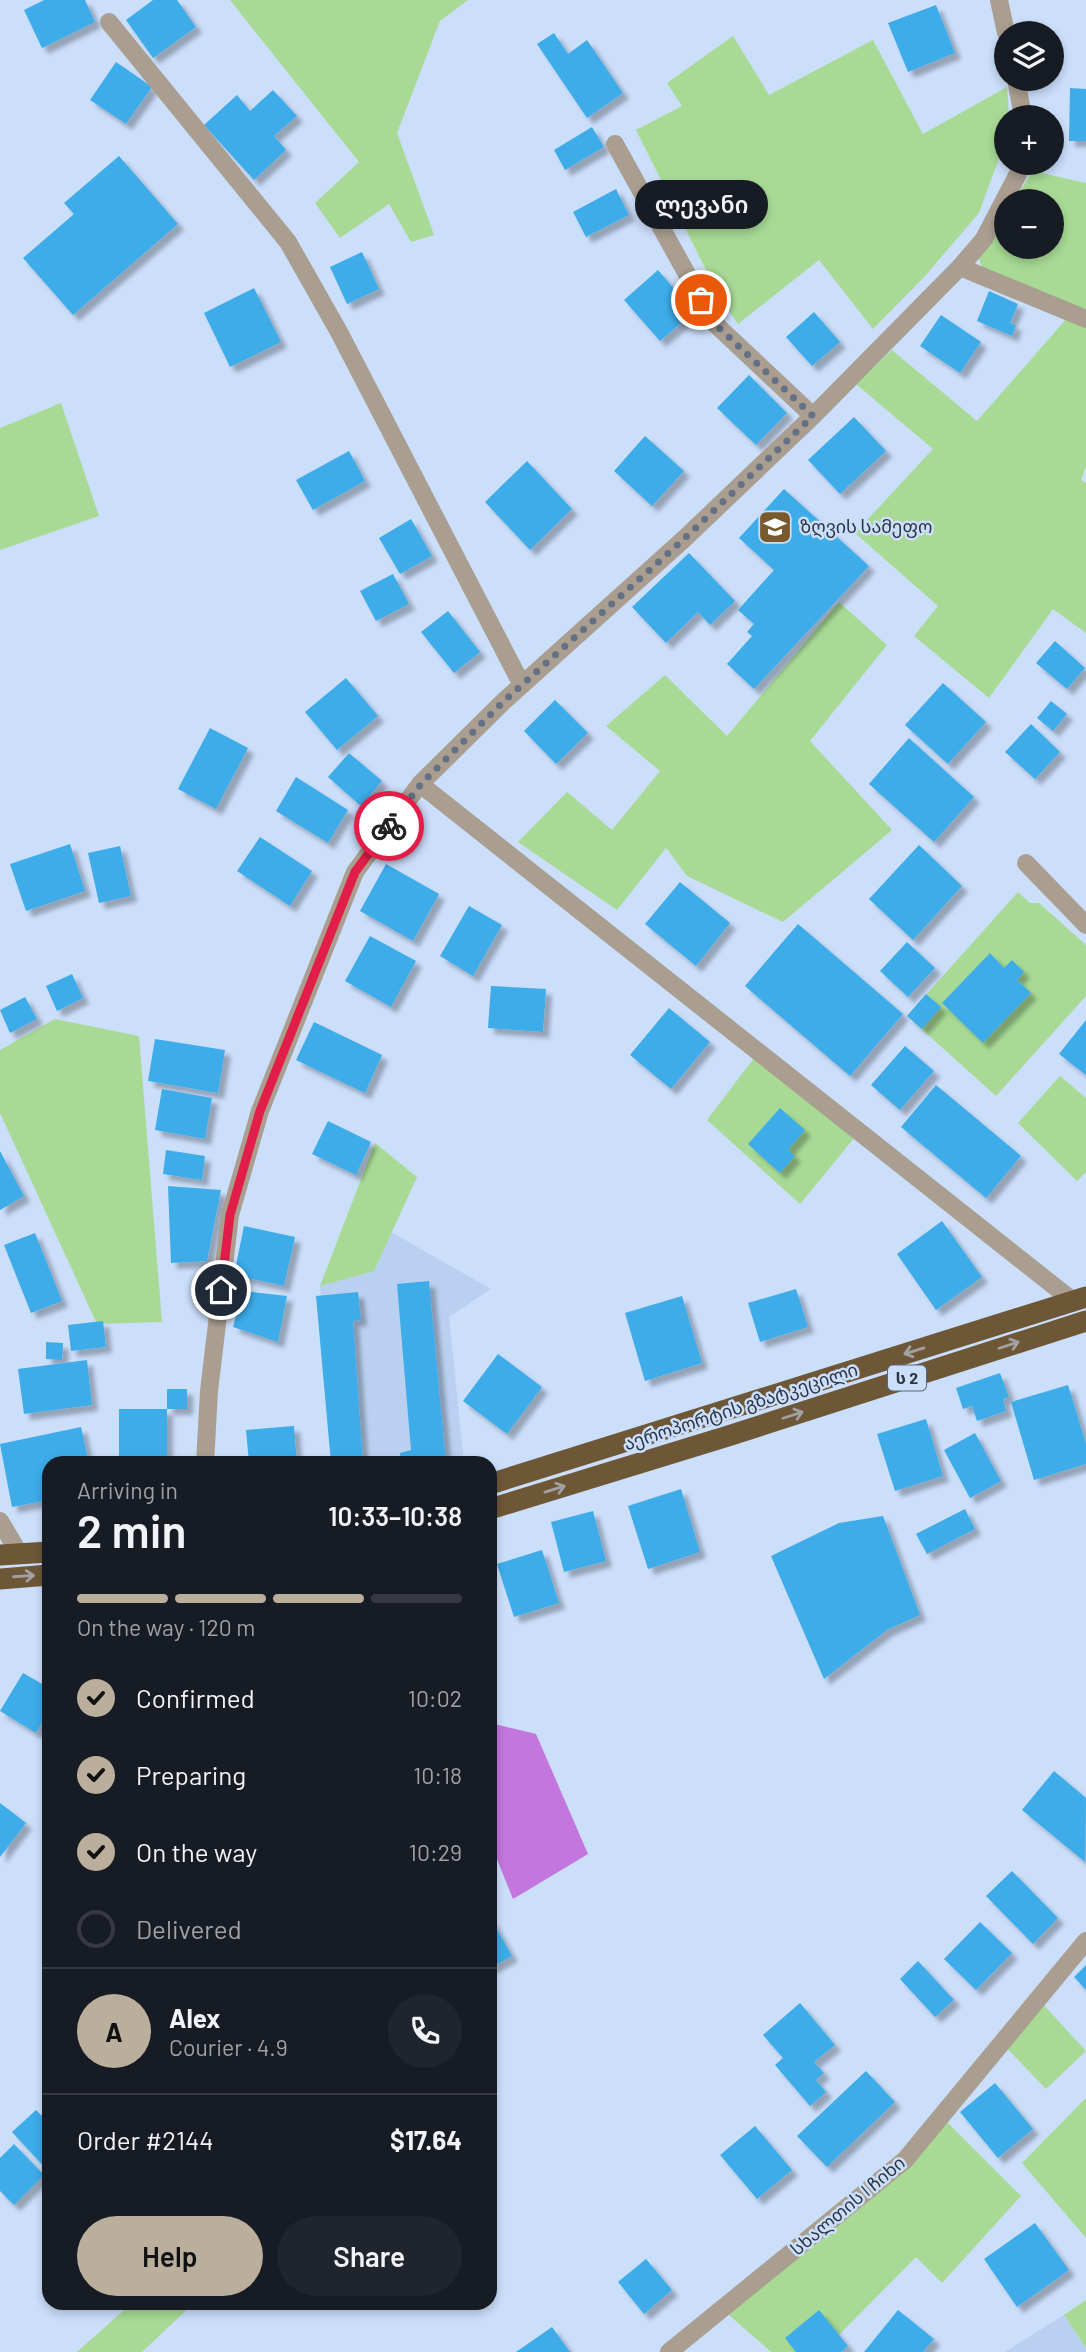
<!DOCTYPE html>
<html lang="en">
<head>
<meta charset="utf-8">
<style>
  :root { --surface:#171b24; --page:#20242c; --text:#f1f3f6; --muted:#9ea1a6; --line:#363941; --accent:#baae9c }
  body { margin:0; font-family:Barlow,"Noto Sans Georgian",sans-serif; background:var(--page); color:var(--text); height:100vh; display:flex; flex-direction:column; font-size:26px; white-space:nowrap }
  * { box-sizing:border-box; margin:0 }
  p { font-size:23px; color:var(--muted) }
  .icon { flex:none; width:38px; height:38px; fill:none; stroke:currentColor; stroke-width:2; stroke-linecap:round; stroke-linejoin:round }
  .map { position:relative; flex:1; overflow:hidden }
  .details { position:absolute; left:42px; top:1456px; width:455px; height:854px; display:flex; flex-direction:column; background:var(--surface); border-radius:21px; box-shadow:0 4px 10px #0003 }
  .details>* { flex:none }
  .fabs { position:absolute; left:994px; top:21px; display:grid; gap:14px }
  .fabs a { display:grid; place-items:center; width:70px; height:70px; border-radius:50%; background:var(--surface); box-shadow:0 4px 10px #0003; font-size:35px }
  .pin { position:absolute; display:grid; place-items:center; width:60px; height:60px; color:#fff; margin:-30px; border:4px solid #fff; border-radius:50%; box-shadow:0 2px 7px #0007 }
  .courier { position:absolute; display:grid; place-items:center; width:70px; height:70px; margin:-35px; border:5px solid #e11d48; border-radius:50%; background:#fff; color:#222; box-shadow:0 2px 9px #0007 }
  .bubble { position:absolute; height:49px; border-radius:24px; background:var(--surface); box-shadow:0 4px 10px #0003; font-size:23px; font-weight:600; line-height:49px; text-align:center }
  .headline em { font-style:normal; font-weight:600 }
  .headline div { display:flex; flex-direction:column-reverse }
  .headline { display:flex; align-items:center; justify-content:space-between; height:119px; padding:0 35px }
  h1 { font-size:46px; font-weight:600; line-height:52px }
  .bar { display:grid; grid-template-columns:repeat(4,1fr); gap:10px 7px; align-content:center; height:84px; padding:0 35px }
  .bar i { height:9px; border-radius:5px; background:var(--line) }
  .bar .active { background:var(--accent) }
  .bar p { grid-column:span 4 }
  .line { display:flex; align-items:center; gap:18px; padding:0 35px; border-top:2px solid var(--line) }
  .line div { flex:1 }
  .round { display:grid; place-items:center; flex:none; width:74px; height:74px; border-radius:37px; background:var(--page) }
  ol { padding:0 35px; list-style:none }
  li { display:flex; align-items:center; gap:21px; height:77px }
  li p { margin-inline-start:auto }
  li .icon { padding:7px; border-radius:50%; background:var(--accent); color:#111; stroke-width:4 }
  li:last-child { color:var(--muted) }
  li i { width:38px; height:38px; border:4px solid var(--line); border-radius:50% }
  .cta { display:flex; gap:14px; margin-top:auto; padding:14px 35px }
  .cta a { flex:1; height:80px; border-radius:42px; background:var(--accent); color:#111; font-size:28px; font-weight:600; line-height:80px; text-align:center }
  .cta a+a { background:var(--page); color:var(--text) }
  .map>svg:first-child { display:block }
  .built { fill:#b9d0f0 }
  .green { fill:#a8da95 }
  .water { fill:#c376dd }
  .building { fill:#3cace9; filter:url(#shadow) }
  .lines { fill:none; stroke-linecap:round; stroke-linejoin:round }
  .minor { stroke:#a99e8f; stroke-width:18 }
  .highway { stroke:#6d5737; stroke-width:21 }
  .oneway { stroke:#a1a1a2 }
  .done { stroke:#647083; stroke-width:7; stroke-dasharray:0 12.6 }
  .route { stroke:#e11d48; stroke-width:9 }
  .labels { text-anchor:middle; stroke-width:5; stroke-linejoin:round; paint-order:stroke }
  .shield { fill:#cbdefa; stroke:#5c687a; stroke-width:2 }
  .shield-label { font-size:16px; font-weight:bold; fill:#2c3543 }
  .poi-label { font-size:18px; fill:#2c3543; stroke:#cbdefa; text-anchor:start }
  .street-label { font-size:18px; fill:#2c3543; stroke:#cbdefa }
</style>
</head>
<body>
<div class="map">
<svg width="1086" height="2352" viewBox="0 0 1086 2352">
  <defs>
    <filter id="shadow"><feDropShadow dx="6" dy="6" stdDeviation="2" flood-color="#0004"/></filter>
  </defs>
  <rect width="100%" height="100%" fill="#cbdefa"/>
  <path class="built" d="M391,1232L491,1289L449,1317L464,1463H335L320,1286L374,1271Z
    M1064,2315L1086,2348V2352H1005Z"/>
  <path class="green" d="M230,0H468L440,21L397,133L434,235L411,242L389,204L340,238L315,203L359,162Z
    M733,36L769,95L873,40L923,134L1007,87L1009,117H1006V139L979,213L925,276L873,329L819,260L738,324L720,298L636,130L682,106L667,83Z
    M1033,171L1086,183V310L984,273L978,256L1006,212V247H1052V201H1013Z
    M1068,317L1086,324V466L1081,480L1086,483V633L1053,609L989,698L914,636L938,606L855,533L933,449L856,384L892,350L977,421Z
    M61,403L99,516L0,550V428Z
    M839,602L887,645L810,741L892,830L783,922L687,876L666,848L617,910L518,842L567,792L612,830L660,771L606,726L665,675L727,736Z
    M1018,892L1030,903H1039L1086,945V996L996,1096L907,1016Z
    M55,1019L139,1036L162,1322L97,1324L0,1113V1050Z
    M754,1058L855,1137L800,1204L707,1120Z
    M1060,1076L1086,1098V1172L1077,1181L1018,1123Z
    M375,1143L417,1177L374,1271L320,1286Z
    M1038,1999L1086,2051L1046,2089L1002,2043Z
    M1086,2098V2238L1022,2163Z
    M941,2116L1021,2196L942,2283L916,2257L822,2352H771L722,2309Z
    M1086,2300V2348L1064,2315Z
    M132,2303H194L142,2352H77Z"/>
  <path class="water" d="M490,1723L536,1734L588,1854L513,1899L490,1842Z"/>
  <path class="building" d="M44,0H85L95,22L42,48L24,10Z
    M153,0H177L196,27L153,58L126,20Z
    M936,5L955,53L908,72L888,23Z
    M554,33L568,54L587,40L623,93L587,118L537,44Z
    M116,62L152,87L126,124L90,100Z
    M1070,88L1086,89V141H1069Z
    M273,90L297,116L274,136L286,150L254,180L204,125L237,95L250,111Z
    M592,127L604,147L565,170L554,150Z
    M119,156L178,224L73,315L23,258L74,214L64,203Z
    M616,189L629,215L586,237L573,212Z
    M362,252L379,289L347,304L330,267Z
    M658,270L694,312L660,341L624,300Z
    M254,288L281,342L230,367L204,313Z
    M989,291L1018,304L1010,323L1016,325L1012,336L977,321Z
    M814,312L840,342L812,366L786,337Z
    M941,315L981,342L960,373L920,346Z
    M749,375L787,413L756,445L717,408Z
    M854,417L886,451L840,494L808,460Z
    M645,436L684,471L652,506L614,471Z
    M349,451L365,481L313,510L296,480Z
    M527,461L572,509L530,550L485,502Z
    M784,489L869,566L754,689L727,664L752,636L747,632L754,624L738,610L774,570L739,538Z
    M411,519L432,556L400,574L379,538Z
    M689,553L735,601L710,625L698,612L666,643L632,607Z
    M393,574L409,604L376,621L360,591Z
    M448,611L480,652L454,673L421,632Z
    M1055,641L1085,668L1067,689L1036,663Z
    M346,678L378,716L337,750L305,712Z
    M943,683L986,722L948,764L905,725Z
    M555,700L588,733L556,764L524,731Z
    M1051,701L1067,714L1053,731L1037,718Z
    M1031,724L1060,752L1035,779L1005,752Z
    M210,728L248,748L216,809L178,789Z
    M909,738L974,797L934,842L869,784Z
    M349,753L382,781L361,806L328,777Z
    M296,777L348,810L328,843L276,811Z
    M260,837L312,871L290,906L237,871Z
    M70,844L85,891L26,911L10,864Z
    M919,845L962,886L913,940L869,899Z
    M120,846L131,896L99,903L88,853Z
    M386,864L439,894L413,941L360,911Z
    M680,882L730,923L696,966L645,924Z
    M469,906L502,925L473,976L440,956Z
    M798,924L903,1014L850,1076L745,986Z
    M370,936L416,961L391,1007L345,981Z
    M907,942L935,968L908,997L880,971Z
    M990,953L1004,968L1012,960L1024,972L1017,980L1031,993L983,1043L942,1003Z
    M72,974L83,998L57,1011L46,986Z
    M491,986L546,989L543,1032L488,1028Z
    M926,994L941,1007L922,1029L907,1016Z
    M25,997L37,1019L10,1033L0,1010Z
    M669,1008L710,1042L671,1089L630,1055Z
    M1086,1020V1075L1059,1054Z
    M314,1022L382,1055L365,1093L296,1060Z
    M155,1039L225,1050L218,1093L148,1081Z
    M905,1046L934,1071L900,1110L871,1085Z
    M936,1085L1021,1156L986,1198L901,1127Z
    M162,1089L212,1098L205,1139L155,1130Z
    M780,1108L805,1130L788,1150L795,1156L780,1173L748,1144Z
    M328,1121L371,1142L356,1175L312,1154Z
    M166,1150L205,1156L202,1180L163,1174Z
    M0,1151L24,1196L0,1210Z
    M168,1186L221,1190L207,1261L171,1263Z
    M942,1221L982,1277L936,1310L897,1254Z
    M244,1226L295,1237L284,1286L234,1275Z
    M35,1233L62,1301L31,1313L4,1245Z
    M429,1281L446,1463H401L400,1453L411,1450L397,1284Z
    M796,1289L808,1327L760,1342L748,1303Z
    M243,1291L287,1296L278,1342L233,1327Z
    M358,1292L361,1320L353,1321L363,1463H331L316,1296Z
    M682,1296L702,1363L645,1381L625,1313Z
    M103,1321L106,1347L71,1351L68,1325Z
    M46,1342L63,1343L62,1360L46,1359Z
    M498,1354L542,1387L507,1434L463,1401Z
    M87,1360L92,1405L24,1414L18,1369Z
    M1000,1373L1009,1397L1003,1399L1006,1411L977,1421L972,1406L963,1409L956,1388Z
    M1068,1385L1086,1444V1464L1034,1480L1011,1402Z
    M167,1389H187V1409H167Z
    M119,1409H167V1463H119Z
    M926,1419L943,1476L895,1491L877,1434Z
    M294,1426L297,1463H249L246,1430Z
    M81,1427L89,1463H49V1500L12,1507L0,1444Z
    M975,1433L1001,1481L970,1498L944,1450Z
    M681,1489L700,1552L648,1569L628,1506Z
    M965,1509L975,1529L927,1554L916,1534Z
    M593,1511L606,1561L564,1572L551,1522Z
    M883,1516L920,1615L887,1630L824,1679L771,1556L839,1523Z
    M542,1550L559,1603L514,1617L497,1564Z
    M23,1673L49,1688V1711L36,1733L0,1711Z
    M1054,1771L1086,1798L1085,1862L1022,1810Z
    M0,1803L26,1823L0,1857Z
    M1012,1871L1058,1918L1033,1944L986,1896Z
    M490,1917L512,1956L490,1968Z
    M980,1922L1012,1953L976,1990L944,1959Z
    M918,1961L954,2000L935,2017L900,1979Z
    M1086,1965V1990L1074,1977Z
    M800,2003L835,2045L814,2062L824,2073L816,2080L826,2092L810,2106L775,2065L783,2058L763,2035Z
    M866,2071L895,2102L827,2167L797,2136Z
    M995,2083L1033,2129L998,2158L960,2112Z
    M36,2110L49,2123V2172L12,2132Z
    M755,2126L792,2170L757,2199L720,2155Z
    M14,2144L44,2175L14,2205L0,2191V2158Z
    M1035,2223L1069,2270L1017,2307L984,2259Z
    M646,2259L672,2290L644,2314L618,2282Z
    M819,2310L848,2346L841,2352H796L785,2338Z
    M898,2310L934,2339L923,2352H864Z
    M552,2327L570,2352H516Z"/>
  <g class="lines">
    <path class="minor" d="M999,0L1006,33
      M109,22L288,242L339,332L522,685
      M1016,79L1023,117
      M615,144L714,323L813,416
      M960,267L1086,319
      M420,784L1073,1301
      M1026,863L1086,925
      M205,1463L209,1391L230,1215L260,1111L355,872L420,784L504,701L684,539L813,416L960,267L984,239L1021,168V163
      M0,1521L19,1553
      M669,2352L905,2160L1086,1941"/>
    <path class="highway" d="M490,1484L1086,1297
      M490,1509L728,1436L1086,1321
      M0,1555L49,1552
      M0,1579L49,1575"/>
  </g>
  <defs><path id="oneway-shaft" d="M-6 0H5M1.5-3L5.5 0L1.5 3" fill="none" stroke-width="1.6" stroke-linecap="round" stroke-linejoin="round" transform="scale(1.75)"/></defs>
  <g class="oneway">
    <use href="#oneway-shaft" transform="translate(1009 1345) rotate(-18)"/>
    <use href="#oneway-shaft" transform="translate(914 1351) rotate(163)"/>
    <use href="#oneway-shaft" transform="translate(793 1415) rotate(-18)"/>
    <use href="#oneway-shaft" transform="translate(555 1489) rotate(-17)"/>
    <use href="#oneway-shaft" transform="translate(24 1576) rotate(-4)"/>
  </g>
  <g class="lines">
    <path class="done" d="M389,826L421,784L504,701L684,539L813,416L714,323L701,300"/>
    <path class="route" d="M221,1290L230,1215L260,1111L355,872L389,826"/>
  </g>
  <defs>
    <g id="school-square" transform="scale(1.75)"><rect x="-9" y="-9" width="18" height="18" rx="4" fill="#775a2d" stroke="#cbdefa"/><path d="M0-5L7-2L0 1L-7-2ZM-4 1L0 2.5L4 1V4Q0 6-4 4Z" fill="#fff"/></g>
  </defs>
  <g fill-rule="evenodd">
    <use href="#school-square" x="775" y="527"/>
  </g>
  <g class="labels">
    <rect class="shield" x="888" y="1365.5" width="38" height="25" rx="5"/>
    <g class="shield-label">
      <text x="907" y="1384">ს 2</text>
    </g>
    <g class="poi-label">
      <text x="800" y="533">ზღვის სამეფო</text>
    </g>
    <g class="street-label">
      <text transform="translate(741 1407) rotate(-18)" y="6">აეროპორტის გზატკეცილი</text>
      <text transform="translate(848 2206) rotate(-40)" y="6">სხალთის I ჩიხი</text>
    </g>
  </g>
</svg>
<div class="fabs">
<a><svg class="icon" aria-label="layers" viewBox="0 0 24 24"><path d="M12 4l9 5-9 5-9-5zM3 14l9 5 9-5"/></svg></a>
<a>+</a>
<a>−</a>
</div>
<div class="pin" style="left:701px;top:300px;background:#ea580c"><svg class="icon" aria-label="bag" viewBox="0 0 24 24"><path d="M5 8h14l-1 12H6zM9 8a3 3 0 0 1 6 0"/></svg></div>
<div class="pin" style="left:221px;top:1290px;background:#1f2937"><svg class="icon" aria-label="home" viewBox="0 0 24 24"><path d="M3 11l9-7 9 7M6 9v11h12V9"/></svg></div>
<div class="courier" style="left:389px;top:826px"><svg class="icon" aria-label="bike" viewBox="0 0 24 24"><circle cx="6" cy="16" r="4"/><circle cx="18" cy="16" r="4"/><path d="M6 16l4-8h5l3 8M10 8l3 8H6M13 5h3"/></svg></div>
<div class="bubble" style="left:635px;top:180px;width:133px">ლევანი</div>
<section class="details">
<div class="headline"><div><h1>2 min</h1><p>Arriving in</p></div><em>10:33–10:38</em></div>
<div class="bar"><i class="active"></i><i class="active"></i><i class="active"></i><i></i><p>On the way · 120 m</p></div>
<ol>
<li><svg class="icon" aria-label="check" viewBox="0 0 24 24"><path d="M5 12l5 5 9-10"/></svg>Confirmed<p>10:02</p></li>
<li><svg class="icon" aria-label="check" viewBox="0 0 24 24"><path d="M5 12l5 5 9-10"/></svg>Preparing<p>10:18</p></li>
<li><svg class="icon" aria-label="check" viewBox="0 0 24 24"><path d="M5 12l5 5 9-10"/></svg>On the way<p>10:29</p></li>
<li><i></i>Delivered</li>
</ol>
<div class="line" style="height:126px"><b class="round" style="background:var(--accent);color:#111">A</b><div><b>Alex</b><p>Courier · 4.9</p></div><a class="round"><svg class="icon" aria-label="phone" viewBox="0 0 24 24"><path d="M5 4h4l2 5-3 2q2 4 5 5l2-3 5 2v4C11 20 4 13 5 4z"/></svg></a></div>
<div class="line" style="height:91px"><div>Order #2144</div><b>$17.64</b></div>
<div class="cta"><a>Help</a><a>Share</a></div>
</section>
</div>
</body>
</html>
